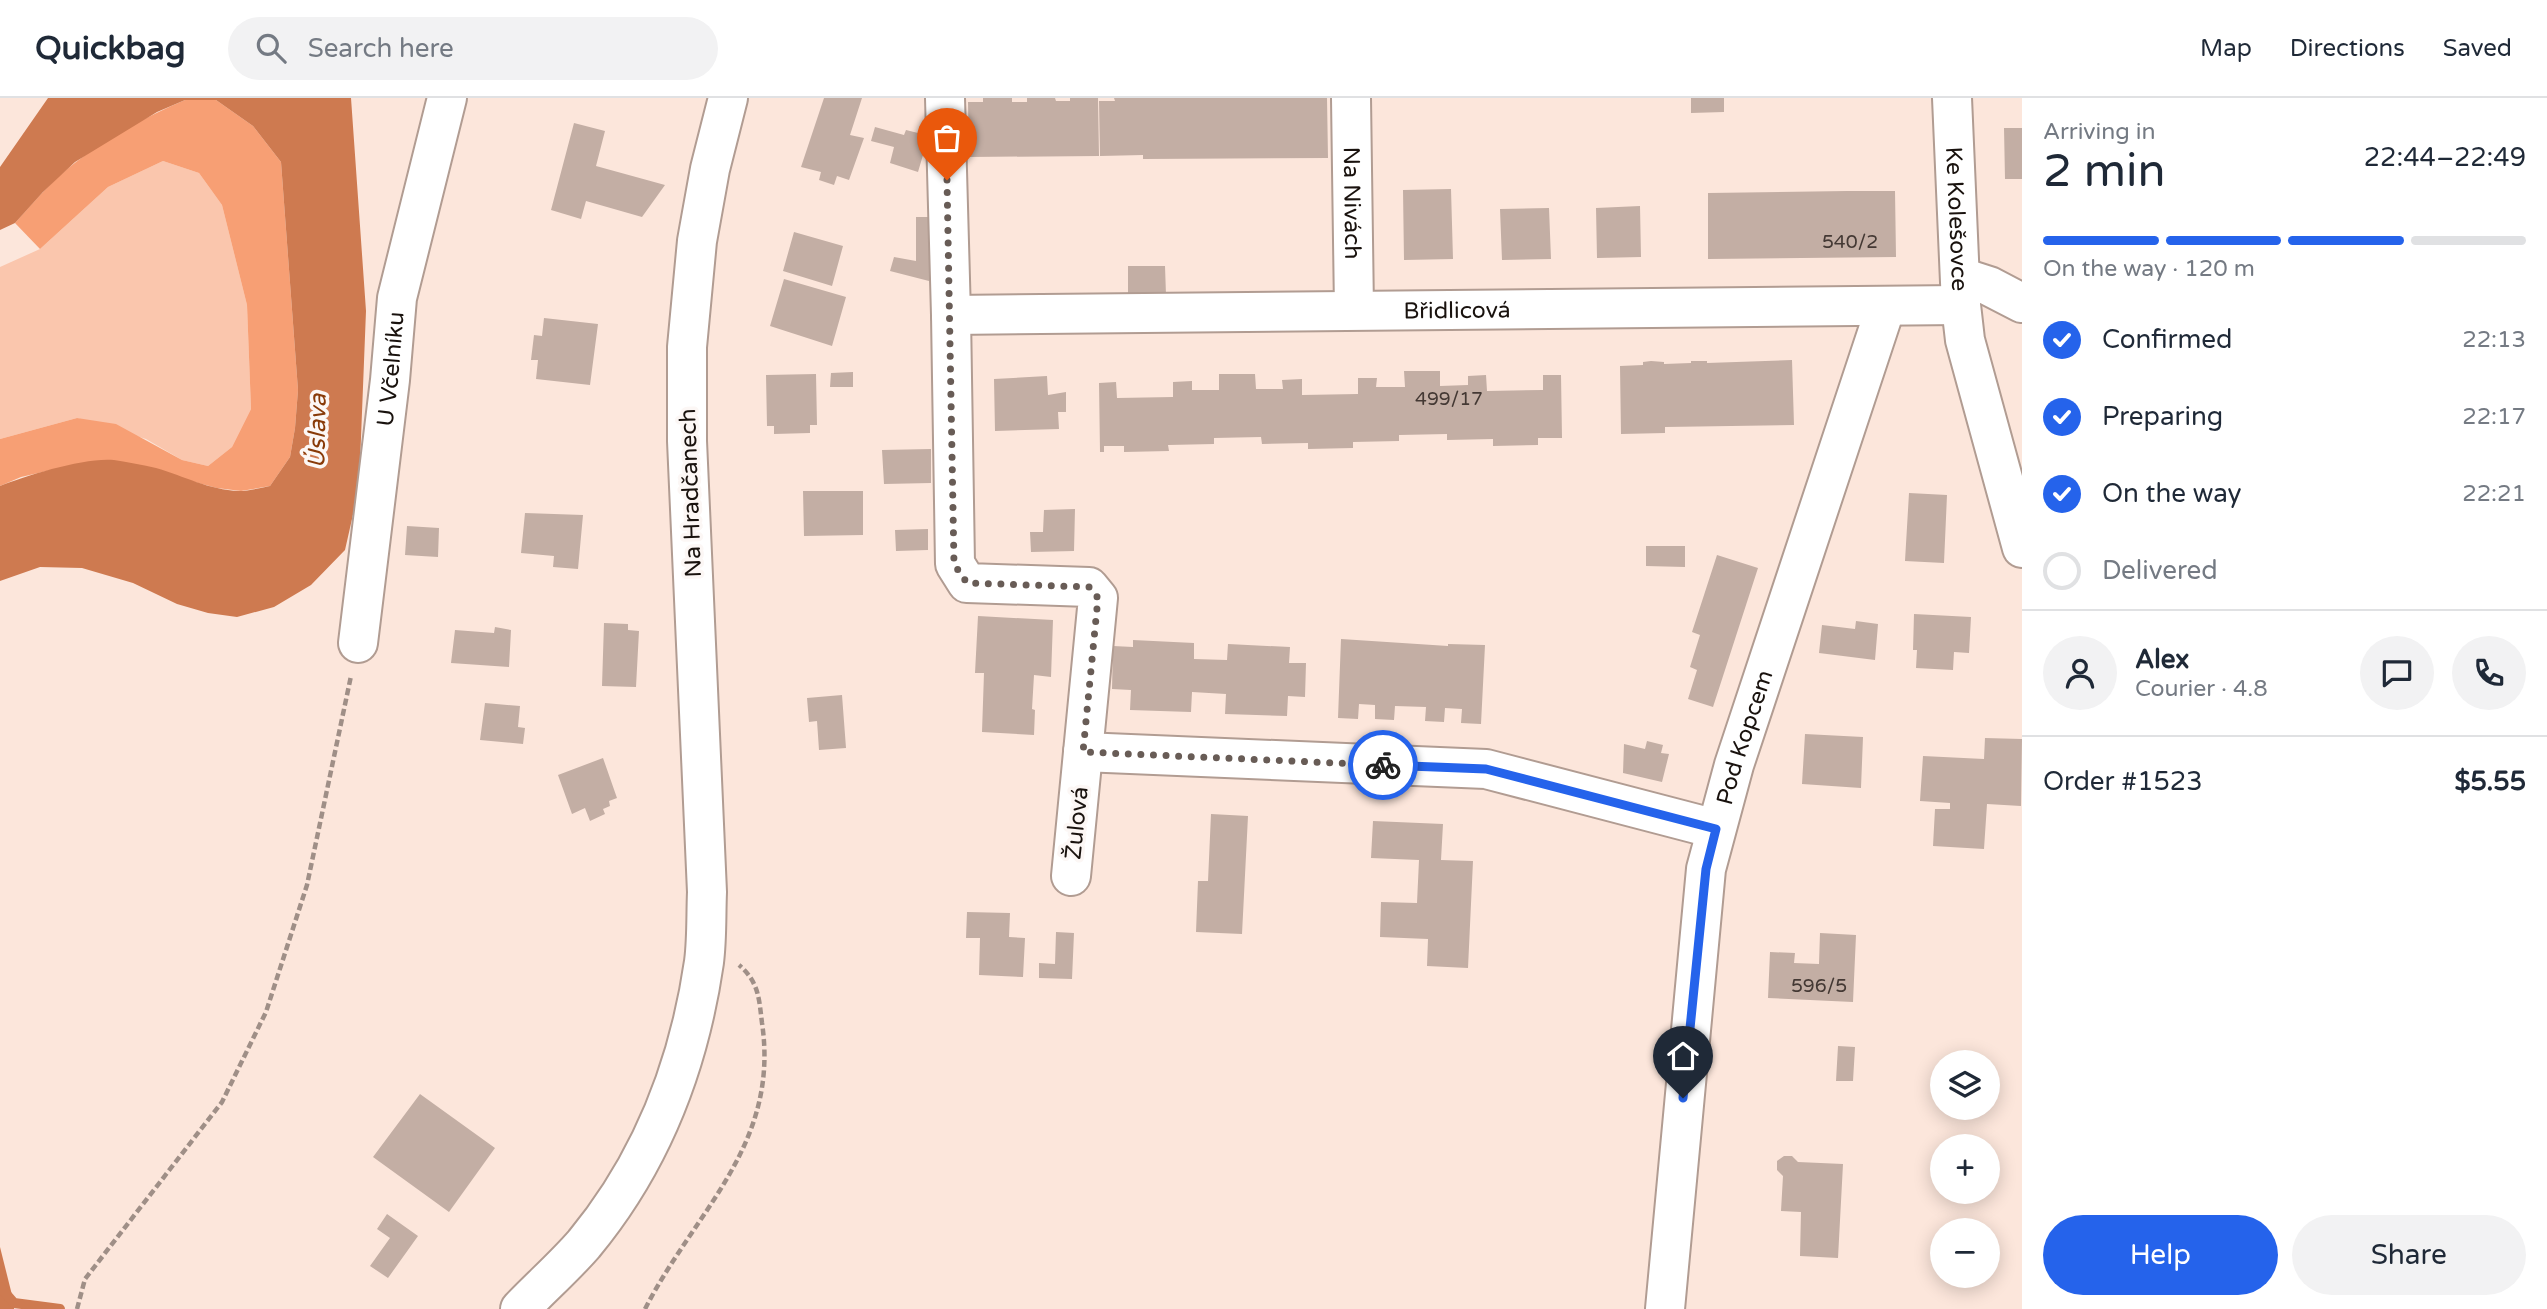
<!DOCTYPE html>
<html lang="en">
<head>
<meta charset="utf-8">
<style>
  :root { --surface:#fff; --page:#f2f2f3; --text:#1f2937; --muted:#747a83; --line:#e0e1e3; --accent:#2563eb }
  body { margin:0; font-family:"Varela Round",sans-serif; background:var(--page); color:var(--text); height:100vh; display:flex; flex-direction:column; font-size:26px; white-space:nowrap }
  * { box-sizing:border-box; margin:0 }
  p { font-size:23px; color:var(--muted) }
  .icon { flex:none; width:38px; height:38px; fill:none; stroke:currentColor; stroke-width:2; stroke-linecap:round; stroke-linejoin:round }
  .map { position:relative; flex:1; overflow:hidden }
  .sheet { display:flex; flex-direction:column; background:var(--surface); width:525px }
  .sheet>* { flex:none }
  .tools { position:absolute; left:1930px; top:952px; display:grid; gap:14px }
  .tools a { display:grid; place-items:center; width:70px; height:70px; border-radius:50%; background:var(--surface); box-shadow:0 4px 18px #0003; font-size:35px }
  .pin { position:absolute; display:grid; place-items:center; width:60px; height:60px; color:#fff; margin:-72px -30px; border-radius:50% 50% 50% 0; rotate:-45deg; box-shadow:0 0 7px #0007 }
  .pin .icon { rotate:45deg }
  .courier { position:absolute; display:grid; place-items:center; width:70px; height:70px; margin:-35px; border:5px solid #2563eb; border-radius:50%; background:#fff; color:#222; box-shadow:0 2px 9px #0007 }
  .head em { font-style:normal; font-weight:600 }
  .head div { display:flex; flex-direction:column-reverse }
  .head { display:flex; align-items:center; justify-content:space-between; height:119px; padding:0 21px }
  h1 { font-size:46px; font-weight:600; line-height:52px }
  .bar { display:grid; grid-template-columns:repeat(4,1fr); gap:10px 7px; align-content:center; height:84px; padding:0 21px }
  .bar i { height:9px; border-radius:5px; background:var(--line) }
  .bar .selected { background:var(--accent) }
  .bar p { grid-column:span 4 }
  .line { display:flex; align-items:center; gap:18px; padding:0 21px; border-top:2px solid var(--line) }
  .line div { flex:1 }
  .round { display:grid; place-items:center; flex:none; width:74px; height:74px; border-radius:37px; background:var(--page) }
  ol { padding:0 21px; list-style:none }
  li { display:flex; align-items:center; gap:21px; height:77px }
  li p { margin-inline-start:auto }
  li .icon { padding:7px; border-radius:50%; background:var(--accent); color:#fff; stroke-width:4 }
  li:last-child { color:var(--muted) }
  li i { width:38px; height:38px; border:4px solid var(--line); border-radius:50% }
  .cta { display:flex; gap:14px; margin-top:auto; padding:14px 21px }
  .cta a { flex:1; height:80px; border-radius:42px; background:var(--accent); color:#fff; font-size:28px; font-weight:600; line-height:80px; text-align:center }
  .cta a+a { background:var(--page); color:var(--text) }
  header { display:flex; align-items:center; gap:42px; box-sizing:border-box; height:98px; padding:0 35px; background:var(--surface); border-bottom:2px solid var(--line) }
  header strong { font-size:33px }
  nav { display:flex; gap:38px; margin-inline-start:auto; font-size:24px }
  .search { width:490px; height:63px; background:var(--page); display:flex; align-items:center; gap:18px; box-sizing:border-box; padding:0 24px; border-radius:38px; color:var(--muted); font-size:26px }
  main { display:flex; flex:1; min-height:0 }
  .map>svg:first-child { display:block }
  .green { fill:#fac6ad }
  .forest { fill:#f79f74 }
  .water { fill:#ce7a50 }
  .lines { fill:none; stroke-linecap:round; stroke-linejoin:round }
  .stream { stroke:#ce7a50; stroke-width:10 }
  .building { fill:#c3aea4 }
  .minor-casing { stroke:#b19c92; stroke-width:42 }
  .path { stroke:#9f8f87; stroke-width:4.5; stroke-dasharray:7 3.5; stroke-linecap:butt }
  .minor { stroke:#fff; stroke-width:38 }
  .done { stroke:#685c56; stroke-width:7; stroke-dasharray:0 12.6 }
  .route { stroke:#2563eb; stroke-width:9 }
  .labels { text-anchor:middle; stroke-width:7; stroke-linejoin:round; paint-order:stroke }
  .number-label { font-size:19px; fill:#443934 }
  .street-label { font-size:23px; fill:#19120e; stroke:#fcf7f5 }
  .water-label { font-size:24px; font-style:italic; fill:#883a08; stroke:#fcf7f5 }
</style>
</head>
<body>
<header>
<strong>Quickbag</strong>
<div class="search"><svg class="icon" aria-label="search" viewBox="0 0 24 24"><circle cx="10" cy="10" r="6"/><path d="M15 15l6 6"/></svg>Search here</div>
<nav><a>Map</a><a>Directions</a><a>Saved</a></nav>
</header>
<main>
<div class="map">
<svg width="2022" height="1211" viewBox="0 0 2022 1211">
  <rect width="100%" height="100%" fill="#fce6db"/>
  <path class="green" d="M163,63L199,75L222,107L247,207L251,311L232,349L208,368L182,362L146,341L77,320L0,341V169L40,151L108,89Z"/>
  <path class="forest" d="M185,2H216L253,28L281,64L298,292L295,330L290,359L270,388L241,393L217,390L111,362L77,366L21,379L0,388V341L77,320L116,326L182,362L208,368L232,349L251,311L247,207L222,107L199,75L163,63L108,89L40,151L15,125C34,104 53,81 76,64C109,39 147,18 185,2Z"/>
  <path class="water" d="M48,0H351L366,213L359,390L345,452L311,487L274,509L237,519L208,515L177,506L133,485L82,470L40,469L0,483V388C27,377 86,359 114,362C128,364 143,367 156,370C184,378 209,392 239,393C249,393 260,390 270,388L290,359L295,330L298,292L281,64L253,28L216,2H185L157,14L75,64L43,94L15,125L0,132V69Z
    M0,1149L14,1205V1211H0Z"/>
  <g class="lines">
    <path class="stream" d="M0,1189L14,1205L60,1211"/>
  </g>
  <path class="building" d="M824,0H862L850,37L864,40L849,82L837,78L834,87L819,82L821,74L801,69Z
    M983,0H1012V4H1027V0H1055L1056,3H1070V0H1098L1099,58L969,59L968,4H983Z
    M1114,0H1327L1328,60L1143,61V57L1100,58L1099,3H1115Z
    M1691,0H1724V14L1691,15Z
    M574,25L605,33L596,68L665,87L642,119L586,103L581,121L551,112Z
    M875,29L904,37L906,32L930,38L931,60L923,57L918,74L890,65L894,49L871,43Z
    M2004,30H2022V81H2005Z
    M1451,91L1453,161L1404,162L1403,92Z
    M1847,93H1895L1896,159L1708,161V95Z
    M1640,108L1641,159L1597,160L1596,110Z
    M1549,110L1551,161L1502,162L1500,111Z
    M916,119H931L929,183L890,173L894,159L916,163Z
    M794,134L843,148L832,188L783,173Z
    M1128,168H1165L1166,197L1128,195Z
    M784,181L846,199L832,248L770,228Z
    M544,220L598,226L590,287L536,281L538,262H531L534,237L542,238Z
    M1792,262L1794,327L1665,329V335L1621,336L1620,268L1643,267V264L1651,263L1664,264V266L1691,265V263H1707V265Z
    M1404,273H1440V288L1468,287V278L1486,277L1487,293L1543,292V277H1561L1562,340H1538V347L1493,348V341L1447,342V336L1399,337V343L1353,344V350L1308,351V345L1262,346L1261,339L1214,340V346L1168,347L1169,353L1124,354V348H1104V354H1100L1099,285L1116,284L1117,300L1173,299V284L1192,283V292H1219V276H1255L1256,291H1283L1282,282L1302,281V297L1358,296V280H1377L1376,289H1405Z
    M853,274V289H830L831,275Z
    M816,276L817,327H810V335L774,336V328H767L766,277Z
    M1047,278L1048,297L1066,294V314H1058L1059,331L995,333L994,281Z
    M931,351V385L884,386L882,352Z
    M803,393H863V437L804,438Z
    M1909,395L1947,397L1944,465L1905,463Z
    M1075,411L1074,453L1031,454L1030,434H1043L1044,412Z
    M525,415L583,417L578,471L553,469L554,458L521,455Z
    M407,428L439,430L438,459L405,457Z
    M928,431V452L896,453L895,432Z
    M1646,448H1685V469L1646,468Z
    M1717,457L1758,470L1713,609L1688,601L1697,572L1690,569L1700,537L1692,534Z
    M1914,516L1971,519L1969,555L1954,554L1953,572L1916,570L1917,552H1913Z
    M978,518L1053,522L1051,579L1034,577L1032,611L1035,612L1034,637L982,634L984,575H975Z
    M1856,523L1878,526L1875,562L1819,555L1822,527L1855,531Z
    M604,525L628,526V532L639,533L636,589L602,588Z
    M495,529L511,532L509,569L451,565L455,532L494,535Z
    M1341,541L1448,548V546L1485,547L1481,626L1461,625L1462,611L1445,610L1444,624L1425,623L1426,609L1395,608L1394,622L1375,621V607L1359,606L1358,621L1338,620Z
    M1133,542L1194,545V561L1227,562L1228,546L1290,549L1289,565H1306L1305,599L1288,598L1287,618L1225,616L1226,596L1192,594L1191,614L1130,612L1131,592L1112,591L1113,548L1133,549Z
    M842,597L846,650L819,652L817,623L809,624L807,600Z
    M485,605L520,608L518,629L525,630L523,646L480,642Z
    M1805,636L1863,639L1861,690L1802,686Z
    M1985,640L2022,641L2021,708L1987,706L1984,751L1933,748L1935,711H1950V705L1920,703L1923,658L1984,661Z
    M1647,643L1663,647L1661,655L1669,656L1662,684L1623,675L1624,646L1645,651Z
    M603,660L617,700L609,703L610,708L603,711L605,716L590,723L585,710L572,716L558,677Z
    M1211,716L1248,718L1242,836L1196,834L1198,783H1208Z
    M1373,723L1443,726L1441,762L1473,763L1468,870L1427,868L1428,841L1380,839L1381,804L1417,805L1419,762L1371,760Z
    M967,814L1010,815L1009,839L1025,840L1023,879L979,877L980,840H966Z
    M1056,834L1074,835L1072,881L1039,880V865L1055,866Z
    M1820,835L1856,837L1853,904L1768,900L1770,854L1795,855L1794,865L1819,866Z
    M1838,948L1855,949L1853,983H1836Z
    M420,996L495,1050L449,1114L373,1059Z
    M1784,1058H1792L1798,1064L1843,1066L1838,1160L1800,1158L1801,1114L1781,1113L1783,1078L1777,1072V1063Z
    M387,1116L418,1138L388,1180L370,1168L390,1140L377,1131Z"/>
  <g class="lines">
    <g class="minor-casing">
      <g id="minor">
        <path d="M945,0L951,217L955,466L967,485L1089,489L1098,500L1071,778"/>
        <path id="s1" d="M1351,0L1354,212"/>
        <path id="s2" d="M1952,0L1961,207L1965,242L2022,450"/>
        <path d="M1961,179L1989,188L2022,205"/>
        <path id="s3" d="M951,217L1961,207"/>
        <path id="s4" d="M358,545L390,282L397,200L447,0"/>
        <path d="M1083,654L1486,671L1716,731"/>
        <path d="M520,1211C541,1189 564,1169 584,1146C651,1065 689,967 704,864C707,841 706,817 707,794L687,343V249L697,143L710,71L728,0"/>
        <path id="s5" d="M1665,1211L1706,771L1734,667L1886,208"/>
      </g>
    </g>
    <path class="path" d="M77,1211L85,1181L222,1004L266,914L307,787L351,578
      M645,1211C695,1113 780,1047 762,925C759,901 759,884 739,867"/>
    <use href="#minor" class="minor"/>
  </g>
  <g class="lines">
    <path class="done" d="M947,82L954,466L967,485L1089,489L1098,500L1083,654L1383,667"/>
    <path class="route" d="M1383,667L1486,671L1716,731L1706,771L1683,1000"/>
  </g>
  <g class="labels">
    <g class="number-label">
      <text x="1850" y="150">540/2</text>
      <text x="1449" y="307">499/17</text>
      <text x="1819" y="894">596/5</text>
    </g>
    <g class="street-label">
      <text dy="8" stroke="none"><textPath href="#s1" startOffset="105">Na Nivách</textPath></text>
      <text dy="8" stroke="none"><textPath href="#s2" startOffset="121">Ke Kolešovce</textPath></text>
      <text dy="8" stroke="none"><textPath href="#s3" startOffset="506">Břidlicová</textPath></text>
      <text dy="8" stroke="none"><textPath href="#s4" startOffset="276">U Včelníku</textPath></text>
      <text transform="translate(690 395) rotate(-92)" y="8">Na Hradčanech</text>
      <text dy="8" stroke="none"><textPath href="#s5" startOffset="579">Pod Kopcem</textPath></text>
      <text transform="translate(1076 725) rotate(-84)" y="8">Žulová</text>
    </g>
    <g class="water-label">
      <text transform="translate(317 333) rotate(-89)" y="8">Úslava</text>
    </g>
  </g>
</svg>
<div class="tools">
<a><svg class="icon" aria-label="layers" viewBox="0 0 24 24"><path d="M12 4l9 5-9 5-9-5zM3 14l9 5 9-5"/></svg></a>
<a>+</a>
<a>−</a>
</div>
<div class="pin" style="left:947px;top:82px;background:#ea580c"><svg class="icon" aria-label="bag" viewBox="0 0 24 24"><path d="M5 8h14l-1 12H6zM9 8a3 3 0 0 1 6 0"/></svg></div>
<div class="pin" style="left:1683px;top:1000px;background:#1f2937"><svg class="icon" aria-label="home" viewBox="0 0 24 24"><path d="M3 11l9-7 9 7M6 9v11h12V9"/></svg></div>
<div class="courier" style="left:1383px;top:667px"><svg class="icon" aria-label="bike" viewBox="0 0 24 24"><circle cx="6" cy="16" r="4"/><circle cx="18" cy="16" r="4"/><path d="M6 16l4-8h5l3 8M10 8l3 8H6M13 5h3"/></svg></div>
</div>
<section class="sheet">
<div class="head"><div><h1>2 min</h1><p>Arriving in</p></div><em>22:44–22:49</em></div>
<div class="bar"><i class="selected"></i><i class="selected"></i><i class="selected"></i><i></i><p>On the way · 120 m</p></div>
<ol>
<li><svg class="icon" aria-label="check" viewBox="0 0 24 24"><path d="M5 12l5 5 9-10"/></svg>Confirmed<p>22:13</p></li>
<li><svg class="icon" aria-label="check" viewBox="0 0 24 24"><path d="M5 12l5 5 9-10"/></svg>Preparing<p>22:17</p></li>
<li><svg class="icon" aria-label="check" viewBox="0 0 24 24"><path d="M5 12l5 5 9-10"/></svg>On the way<p>22:21</p></li>
<li><i></i>Delivered</li>
</ol>
<div class="line" style="height:126px"><a class="round"><svg class="icon" aria-label="person" viewBox="0 0 24 24"><circle cx="12" cy="8" r="4"/><path d="M4 21q1-7 8-7t8 7"/></svg></a><div><b>Alex</b><p>Courier · 4.8</p></div><a class="round"><svg class="icon" aria-label="chat" viewBox="0 0 24 24"><path d="M4 5h16v11H9l-5 4z"/></svg></a><a class="round"><svg class="icon" aria-label="phone" viewBox="0 0 24 24"><path d="M5 4h4l2 5-3 2q2 4 5 5l2-3 5 2v4C11 20 4 13 5 4z"/></svg></a></div>
<div class="line" style="height:91px"><div>Order #1523</div><b>$5.55</b></div>
<div class="cta"><a>Help</a><a>Share</a></div>
</section>
</main>
</body>
</html>
